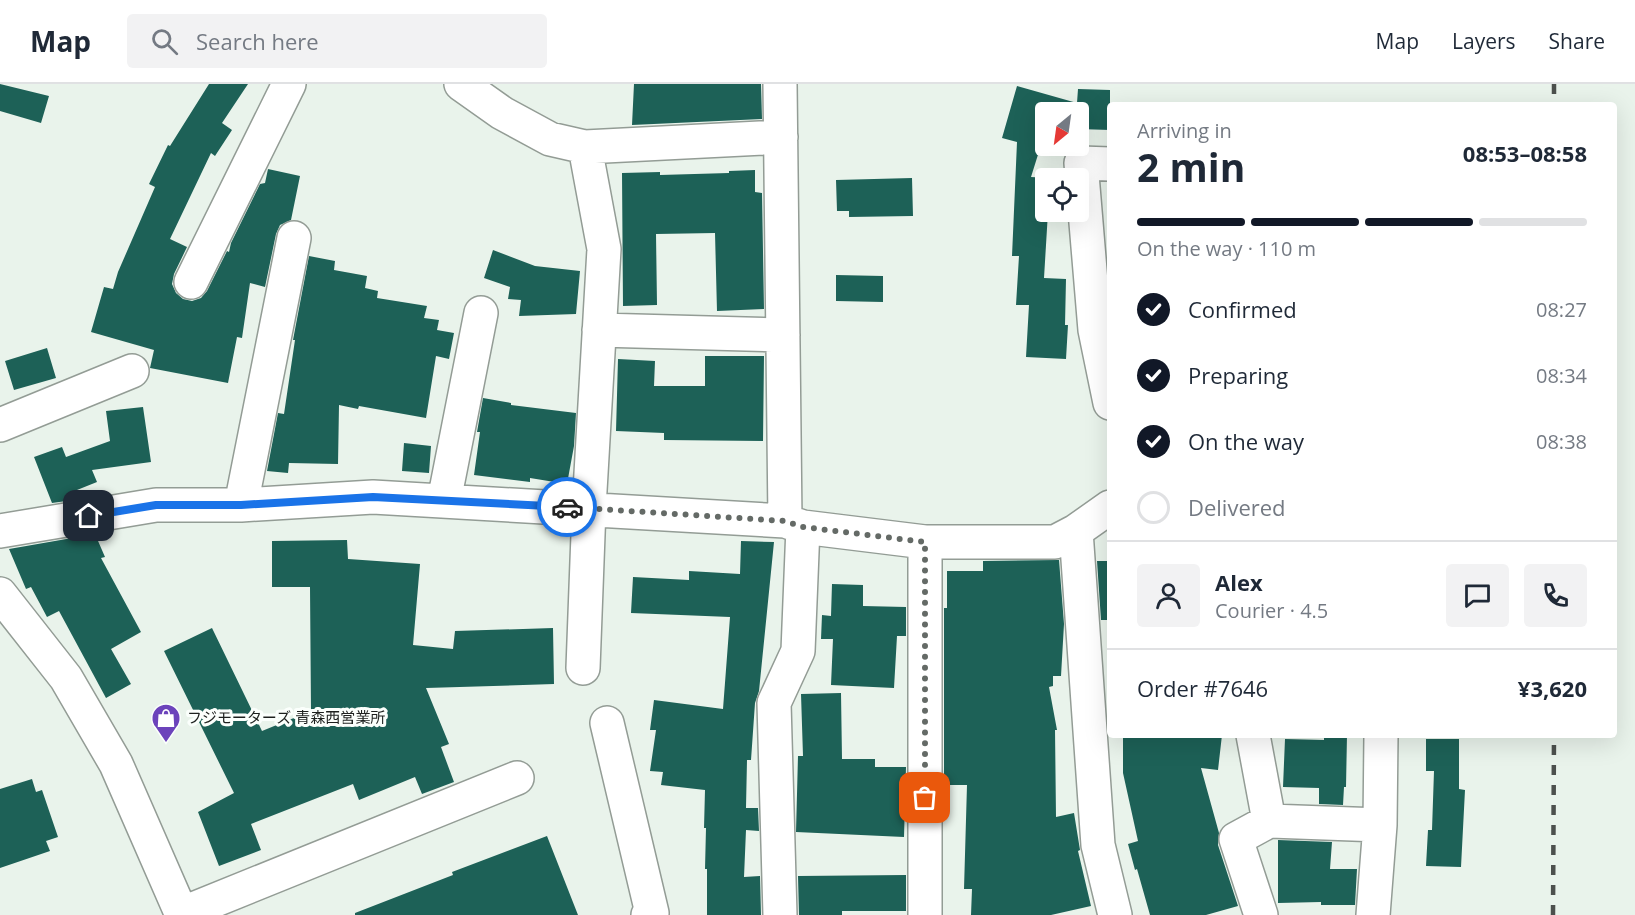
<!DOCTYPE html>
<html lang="en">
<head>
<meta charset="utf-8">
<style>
  :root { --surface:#fff; --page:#f2f2f3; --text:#1f2937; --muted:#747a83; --line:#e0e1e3; --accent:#111827 }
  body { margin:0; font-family:"Open Sans","Noto Sans JP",sans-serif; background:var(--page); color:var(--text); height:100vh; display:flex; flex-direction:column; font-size:22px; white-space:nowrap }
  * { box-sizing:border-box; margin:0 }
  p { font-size:20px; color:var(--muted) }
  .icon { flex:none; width:33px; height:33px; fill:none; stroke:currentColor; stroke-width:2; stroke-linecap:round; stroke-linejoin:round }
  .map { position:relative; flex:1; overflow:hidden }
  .details { position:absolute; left:1107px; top:18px; width:510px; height:636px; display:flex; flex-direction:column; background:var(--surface); border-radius:6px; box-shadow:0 6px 24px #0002 }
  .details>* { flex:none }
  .needle { width:39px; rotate:209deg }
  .tools { position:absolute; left:1035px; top:18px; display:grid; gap:12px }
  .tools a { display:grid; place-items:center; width:54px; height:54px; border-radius:6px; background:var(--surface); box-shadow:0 6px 24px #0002; font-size:30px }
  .pin { position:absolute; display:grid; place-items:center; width:51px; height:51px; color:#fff; margin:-26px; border-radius:12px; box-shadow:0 3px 9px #0006 }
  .courier { position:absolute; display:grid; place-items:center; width:60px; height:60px; margin:-30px; border:4px solid #1a73e8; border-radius:50%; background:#fff; color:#222; box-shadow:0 2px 8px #0007 }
  .head em { font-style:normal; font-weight:700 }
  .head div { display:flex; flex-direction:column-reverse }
  .head { display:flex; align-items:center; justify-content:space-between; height:102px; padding:0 30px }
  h1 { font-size:39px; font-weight:700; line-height:45px }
  .bar { display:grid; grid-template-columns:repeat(4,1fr); gap:9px 6px; align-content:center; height:72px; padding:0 30px }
  .bar i { height:8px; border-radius:4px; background:var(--line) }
  .bar .active { background:var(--accent) }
  .bar p { grid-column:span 4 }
  .line { display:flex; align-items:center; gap:15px; padding:0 30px; border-top:2px solid var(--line) }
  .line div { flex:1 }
  .round { display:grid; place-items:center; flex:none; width:63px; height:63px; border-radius:6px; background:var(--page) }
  ol { padding:0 30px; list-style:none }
  li { display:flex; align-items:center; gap:18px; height:66px }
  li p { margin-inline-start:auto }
  li .icon { padding:6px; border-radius:50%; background:var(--accent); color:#fff; stroke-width:4 }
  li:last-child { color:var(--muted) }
  li i { width:33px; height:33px; border:3px solid var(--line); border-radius:50% }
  header { display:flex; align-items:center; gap:36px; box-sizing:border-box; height:84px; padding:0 30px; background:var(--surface); border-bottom:2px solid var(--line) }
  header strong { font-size:28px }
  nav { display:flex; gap:33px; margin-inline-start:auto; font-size:21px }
  .search { width:420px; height:54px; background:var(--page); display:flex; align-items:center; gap:15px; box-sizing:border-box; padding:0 21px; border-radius:6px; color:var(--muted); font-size:22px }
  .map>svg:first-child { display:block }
  .building { fill:#1d6157 }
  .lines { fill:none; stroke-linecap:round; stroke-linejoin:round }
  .minor-casing { stroke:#939c95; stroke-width:36 }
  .minor { stroke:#fff; stroke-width:33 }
  .rail { stroke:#4c504d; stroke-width:4.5; stroke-dasharray:10 10; stroke-linecap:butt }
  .done { stroke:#646a66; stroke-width:6; stroke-dasharray:0 10.8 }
  .route { stroke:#1a73e8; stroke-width:8 }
  .labels { text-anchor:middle; stroke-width:6; stroke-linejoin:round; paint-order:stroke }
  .poi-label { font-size:15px; fill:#1d201e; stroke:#fbfffc; text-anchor:start }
</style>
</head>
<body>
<header>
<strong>Map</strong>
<div class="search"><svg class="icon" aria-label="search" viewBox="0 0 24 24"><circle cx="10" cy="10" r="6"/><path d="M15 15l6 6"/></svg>Search here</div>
<nav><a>Map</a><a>Layers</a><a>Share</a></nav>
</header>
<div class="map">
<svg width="1635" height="831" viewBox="0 0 1635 831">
  <rect width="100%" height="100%" fill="#e9f3eb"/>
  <path class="building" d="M0,0L49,12L41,39L0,27Z
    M209,0H248L222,39L232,46L215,72L211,69L170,155L187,163L174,190L172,200L176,209L183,215L192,217L201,214L207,207L227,167L229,168L231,159L260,100L265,99L268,85L300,92L291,136L280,141L276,150L265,203L250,199L242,254L237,253L228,299L150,284L154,266L91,248L104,203L113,205L118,188L155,103L149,100L168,61L170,62Z
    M634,0H761L762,35L632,41Z
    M1017,2L1077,19L1078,5L1110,6V46L1078,45V28H1046V45L1031,93L1049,94H1046V128H1048L1044,194L1066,195L1065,241H1068L1066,275L1026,273L1029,221H1016L1019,172H1012L1017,58L1002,54Z
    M755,86V108L762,109L764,225L717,227L715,149L656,150L657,221L623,222L622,89L660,88V91L729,89V87Z
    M912,94L913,132L849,133V127H837L836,96Z
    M493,166L535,182L580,187L576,230L519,232L521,216L508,215L510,203L484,194Z
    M309,172L335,177L334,186L367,192L365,204L378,207L377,214L427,222L424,234L439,236L437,246L454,249L449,275L436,272L426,334L359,322L358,325L339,321L338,380L289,379L288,389L267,387L278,329L284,330L295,256H293Z
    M836,191L883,192V218L836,217Z
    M47,264L56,294L14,306L5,277Z
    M705,272H764L763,357L664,356V349L616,347L618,275L655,277L654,302H705Z
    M483,314L511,319V321L576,329L574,362L567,400L530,394V398L474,391L480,348H477Z
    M143,323L151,378L92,386L97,398L77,406L81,415L52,419L34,373L62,363L66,373L110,357L106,327Z
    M404,359L431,362L429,389L402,387Z
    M95,450L105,473L101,474L141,548L111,565L131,600L106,614L59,527L47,533L31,503L26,505L9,465Z
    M347,456L348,475L420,480L413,561L453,565L455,547L553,544L554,600L426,604L449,660L441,663L454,698L422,710L415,693L359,716L353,700L251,740L261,766L219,782L198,728L234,709L164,567L212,544L262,647L311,627L310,503H272V457Z
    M741,457L774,458L759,607L755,619L751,676H747L746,724H758L759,747L746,746L744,793L760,792L761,831H707V785H705L706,744H704L705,706L661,701L663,688L650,687L656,646H650L654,616L723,625L730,533L631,529L633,493L689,496V487L740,490Z
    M1059,476L1064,540L1061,592H1053V602L1049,603L1057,646H1055L1056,733L1074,729L1080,766L1078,767L1091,822L1051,831H971L972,805H964L967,701H944V524H947V487H983V477Z
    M1097,477H1110V536H1101Z
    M832,500L863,501V522L906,523V552H897L894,604L831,601L833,555H821L822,531L831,532Z
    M841,609L842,675H875V683H906L904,753L796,748L798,672H803L801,610Z
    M1123,651H1222L1218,686L1201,684L1219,749L1218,761L1238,822L1206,831H1150L1137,785L1135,786L1128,760L1138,757L1123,689Z
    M1324,651H1347L1346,703H1344L1343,721L1319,720V704L1283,703L1285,655L1324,656Z
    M1426,655H1459V705L1465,706L1461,783L1426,782L1428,746H1432L1434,687H1426Z
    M32,695L36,708L42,706L58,753L46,757L50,767L0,784V705Z
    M547,752L578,831H355V829L453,791L452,788Z
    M1278,756L1332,758L1330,785H1357L1355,821H1321V818L1278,819Z
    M906,791V827H842V831H799L798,792Z"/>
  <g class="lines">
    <g class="minor-casing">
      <path id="minor" d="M461,0L502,29L550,55L585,63L781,53
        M780,0L785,437
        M1110,80L1081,79L1095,246L1110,319
        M191,198L289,0
        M599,246L783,251
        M0,341L132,287
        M444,417L481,229
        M241,421L294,154
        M0,447L156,421H241L373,413L785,437L803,443L925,458H1055L1076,447L1110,423
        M1076,447L1098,761L1115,831
        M925,458V831
        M0,510L66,594L116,680L182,831
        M583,584L589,424L604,165L585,63
        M607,639L652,829L648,831
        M1253,651L1269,737L1380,741
        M181,830L517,694
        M780,831L774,619L798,567L803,443
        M1261,831L1236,755L1269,737
        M1373,831L1380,741L1381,651"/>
    </g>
    <use href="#minor" class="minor"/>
    <path class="rail" d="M1554,0V21
      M1553,831L1554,651"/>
  </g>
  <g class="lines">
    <path class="done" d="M567,423L785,437L803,443L925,458V714"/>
    <path class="route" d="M89,432L156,421H241L373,413L567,423"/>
  </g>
  <defs>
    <g id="shop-pin" transform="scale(1.5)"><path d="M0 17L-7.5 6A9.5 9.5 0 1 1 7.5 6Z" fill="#6c43bb" stroke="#fbfffc"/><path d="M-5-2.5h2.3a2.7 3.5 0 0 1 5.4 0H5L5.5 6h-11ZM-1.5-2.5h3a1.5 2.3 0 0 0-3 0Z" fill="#fff"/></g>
  </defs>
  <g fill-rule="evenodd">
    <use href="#shop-pin" x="166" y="634"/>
  </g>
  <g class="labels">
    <g class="poi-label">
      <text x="187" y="639">フジモーターズ 青森西営業所</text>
    </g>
  </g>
</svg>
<div class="tools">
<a><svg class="needle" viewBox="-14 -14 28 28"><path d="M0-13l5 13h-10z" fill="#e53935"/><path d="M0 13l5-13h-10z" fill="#747a83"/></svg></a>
<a><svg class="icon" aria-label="locate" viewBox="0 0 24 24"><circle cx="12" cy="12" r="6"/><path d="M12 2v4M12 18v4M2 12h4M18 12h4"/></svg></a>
</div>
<div class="pin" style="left:925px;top:714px;background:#ea580c"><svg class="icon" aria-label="bag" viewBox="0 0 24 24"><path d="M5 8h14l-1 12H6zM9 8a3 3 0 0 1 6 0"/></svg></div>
<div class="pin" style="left:89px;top:432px;background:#1f2937"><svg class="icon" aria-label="home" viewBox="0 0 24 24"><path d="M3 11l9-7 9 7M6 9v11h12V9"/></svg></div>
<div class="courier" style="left:567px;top:423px"><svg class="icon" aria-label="car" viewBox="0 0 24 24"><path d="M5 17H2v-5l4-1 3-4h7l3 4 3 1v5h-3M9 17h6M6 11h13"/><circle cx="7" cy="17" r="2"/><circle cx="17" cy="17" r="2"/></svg></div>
<section class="details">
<div class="head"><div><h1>2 min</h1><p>Arriving in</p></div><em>08:53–08:58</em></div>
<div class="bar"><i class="active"></i><i class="active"></i><i class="active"></i><i></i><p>On the way · 110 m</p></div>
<ol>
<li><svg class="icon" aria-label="check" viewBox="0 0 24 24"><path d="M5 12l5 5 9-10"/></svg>Confirmed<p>08:27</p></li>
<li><svg class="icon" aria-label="check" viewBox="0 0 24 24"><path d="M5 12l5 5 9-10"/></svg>Preparing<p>08:34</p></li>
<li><svg class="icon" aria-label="check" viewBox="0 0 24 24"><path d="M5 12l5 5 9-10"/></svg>On the way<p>08:38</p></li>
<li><i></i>Delivered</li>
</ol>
<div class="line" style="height:108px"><a class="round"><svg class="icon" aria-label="person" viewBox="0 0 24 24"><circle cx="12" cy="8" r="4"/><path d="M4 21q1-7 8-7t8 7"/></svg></a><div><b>Alex</b><p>Courier · 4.5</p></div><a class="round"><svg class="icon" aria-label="chat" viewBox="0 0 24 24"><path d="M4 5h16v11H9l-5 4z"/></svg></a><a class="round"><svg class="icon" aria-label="phone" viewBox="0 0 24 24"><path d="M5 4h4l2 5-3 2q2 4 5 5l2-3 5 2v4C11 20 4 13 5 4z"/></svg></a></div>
<div class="line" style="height:78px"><div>Order #7646</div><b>¥3,620</b></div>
</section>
</div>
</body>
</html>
